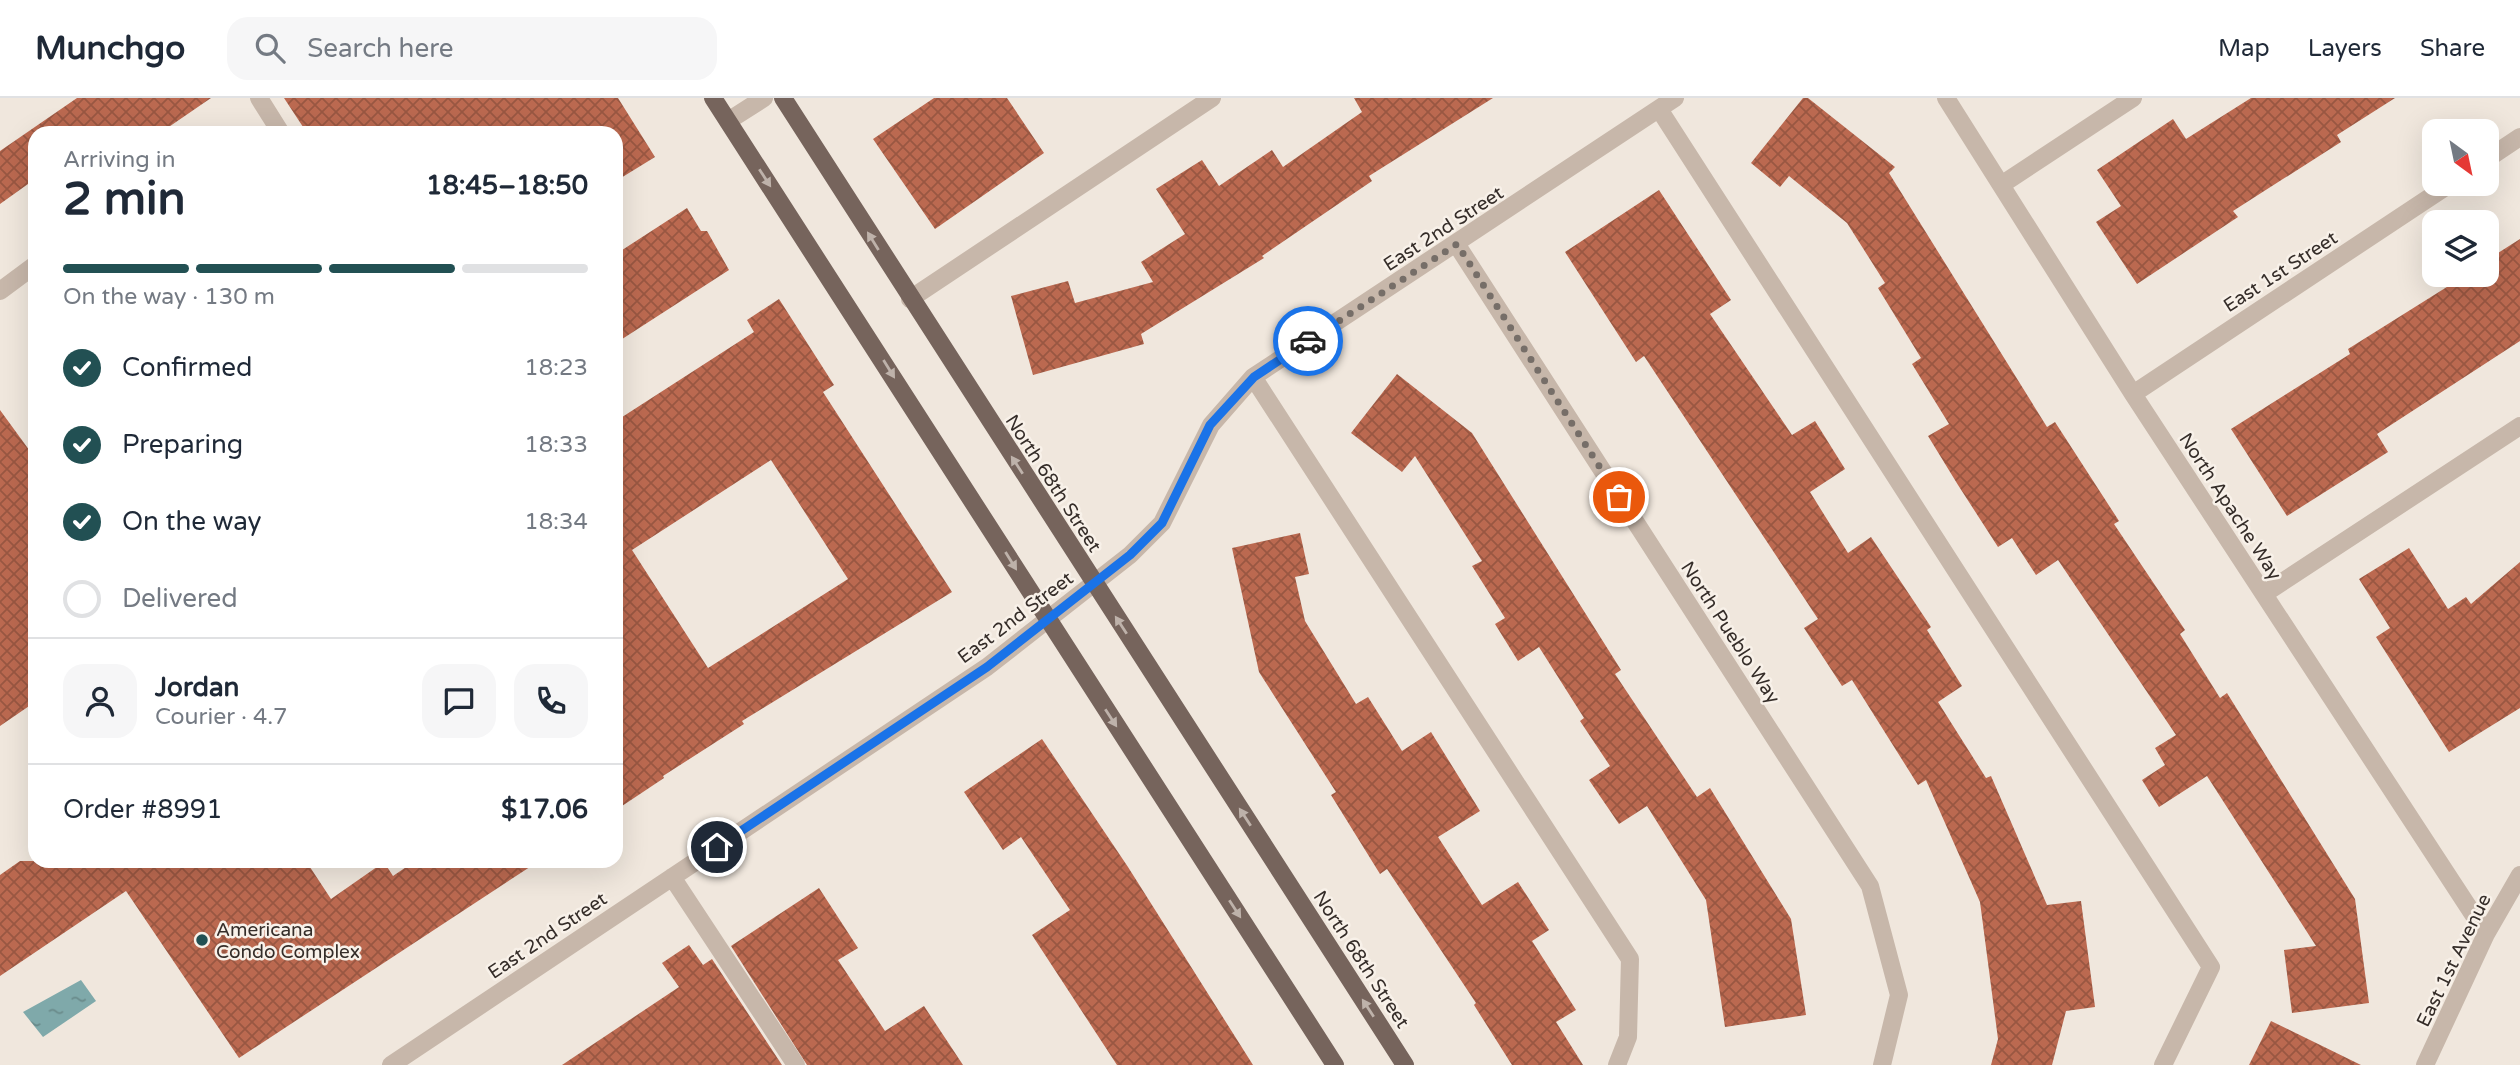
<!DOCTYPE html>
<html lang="en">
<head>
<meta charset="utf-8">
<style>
  :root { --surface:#fff; --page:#f6f6f7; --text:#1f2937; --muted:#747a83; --line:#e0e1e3; --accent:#225053 }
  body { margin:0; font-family:"Varela Round",sans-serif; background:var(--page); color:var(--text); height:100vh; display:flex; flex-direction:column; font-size:26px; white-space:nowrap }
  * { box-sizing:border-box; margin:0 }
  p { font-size:23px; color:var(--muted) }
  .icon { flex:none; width:38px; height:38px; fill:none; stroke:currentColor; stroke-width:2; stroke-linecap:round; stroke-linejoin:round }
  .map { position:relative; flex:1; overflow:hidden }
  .details { position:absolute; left:28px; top:28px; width:595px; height:742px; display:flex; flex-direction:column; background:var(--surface); border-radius:21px; box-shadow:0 7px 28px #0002 }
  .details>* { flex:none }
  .needle { width:46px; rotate:147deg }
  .buttons { position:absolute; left:2422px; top:21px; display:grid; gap:14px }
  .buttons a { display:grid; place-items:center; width:77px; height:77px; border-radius:14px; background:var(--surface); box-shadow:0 7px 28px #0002; font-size:35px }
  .pin { position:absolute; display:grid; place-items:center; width:60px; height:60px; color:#fff; margin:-30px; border:4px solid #fff; border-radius:50%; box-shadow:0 2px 7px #0007 }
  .courier { position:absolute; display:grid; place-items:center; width:70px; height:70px; margin:-35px; border:5px solid #1a73e8; border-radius:50%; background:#fff; color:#222; box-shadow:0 2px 9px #0007 }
  .summary em { font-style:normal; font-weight:700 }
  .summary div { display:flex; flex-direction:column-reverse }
  .summary { display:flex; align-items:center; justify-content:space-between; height:119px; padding:0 35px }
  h1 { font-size:46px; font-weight:700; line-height:52px }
  .bar { display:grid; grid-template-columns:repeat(4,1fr); gap:10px 7px; align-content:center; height:84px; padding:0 35px }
  .bar i { height:9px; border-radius:5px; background:var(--line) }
  .bar .selected { background:var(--accent) }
  .bar p { grid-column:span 4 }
  .line { display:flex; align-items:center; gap:18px; padding:0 35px; border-top:2px solid var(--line) }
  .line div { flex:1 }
  .round { display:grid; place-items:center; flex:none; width:74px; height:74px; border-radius:21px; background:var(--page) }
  ol { padding:0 35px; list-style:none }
  li { display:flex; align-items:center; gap:21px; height:77px }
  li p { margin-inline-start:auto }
  li .icon { padding:7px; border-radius:50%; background:var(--accent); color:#fff; stroke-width:4 }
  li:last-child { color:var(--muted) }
  li i { width:38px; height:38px; border:4px solid var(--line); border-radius:50% }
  header { display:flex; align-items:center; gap:42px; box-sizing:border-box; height:98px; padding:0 35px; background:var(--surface); border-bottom:2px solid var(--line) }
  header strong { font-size:33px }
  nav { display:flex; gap:38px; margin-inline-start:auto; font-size:24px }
  .search { width:490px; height:63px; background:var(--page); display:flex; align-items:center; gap:18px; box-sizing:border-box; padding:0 24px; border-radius:21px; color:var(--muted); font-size:26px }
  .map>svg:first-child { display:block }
  .water { fill:url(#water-ripples) }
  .building { fill:url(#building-cross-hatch); fill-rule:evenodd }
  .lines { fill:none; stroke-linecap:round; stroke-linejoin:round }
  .minor { stroke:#c7b7aa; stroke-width:18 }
  .major { stroke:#76645c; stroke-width:18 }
  .oneway { fill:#beb2aa }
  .done { stroke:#766e68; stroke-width:7; stroke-dasharray:0 12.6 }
  .route { stroke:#1a73e8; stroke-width:9 }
  .poi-dot { fill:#225053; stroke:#f8f1e9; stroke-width:2.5 }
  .labels { text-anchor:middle; stroke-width:5; stroke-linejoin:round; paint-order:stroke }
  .street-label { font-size:19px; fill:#352d29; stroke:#f8f1e9 }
  .poi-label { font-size:19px; fill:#352d29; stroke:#f8f1e9; text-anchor:start }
</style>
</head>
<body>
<header>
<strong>Munchgo</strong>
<div class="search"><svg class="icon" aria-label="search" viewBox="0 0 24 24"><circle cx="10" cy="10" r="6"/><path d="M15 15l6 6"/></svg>Search here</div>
<nav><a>Map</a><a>Layers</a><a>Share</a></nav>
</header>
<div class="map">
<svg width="2520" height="967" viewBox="0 0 2520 967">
  <defs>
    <pattern id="water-ripples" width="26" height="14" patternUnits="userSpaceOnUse" patternTransform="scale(1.75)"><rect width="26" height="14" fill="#7fa9aa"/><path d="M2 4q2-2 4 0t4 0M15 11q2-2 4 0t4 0" fill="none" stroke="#698a8a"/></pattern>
    <pattern id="building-cross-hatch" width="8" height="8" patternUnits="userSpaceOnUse" patternTransform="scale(1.75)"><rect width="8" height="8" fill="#bb6950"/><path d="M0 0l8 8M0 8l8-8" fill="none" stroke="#995742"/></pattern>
  </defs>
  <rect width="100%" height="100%" fill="#f0e7dd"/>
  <path class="water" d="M81,882L96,903L43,939L23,914Z"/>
  <path class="building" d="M77,0H211L160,35H35V81L0,106V53Z
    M284,0H618L655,59L616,83V35H307Z
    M934,0H1007L1044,55L935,131L873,41Z
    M1354,0H1493L1369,78L1372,83L1262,158L1264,160L1141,236L1144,246L1033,277L1011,198L1068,183L1075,205L1153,184L1141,164L1185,136L1156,91L1202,62L1219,88L1272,52L1283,69L1362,14Z
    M1803,0H1808L1895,69L1889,75L2047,329L2055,324L2119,423L2114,426L2185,532L2180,536L2220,600L2227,595L2355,801L2369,905L2292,915L2284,852L2316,848L2207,678L2159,709L2142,682L2165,667L2155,650L2176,637L2058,462L2036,477L2012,440L1998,449L1958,387L1928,338L1949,326L1912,266L1921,260L1878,190L1885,185L1847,125L1789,78L1780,89L1751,65Z
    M2251,0H2395L2337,37L2341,44L2233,113L2238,119L2137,186L2096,124L2121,108L2097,72L2173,21L2186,41Z
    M1659,92L1731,202L1710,216L1792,337L1815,323L1845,371L1810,394L1848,455L1871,439L1931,529L1927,532L1962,588L1938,604L1986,680L1991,678L2047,807L2081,803L2095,909L2066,913L2052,967H1991L1998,941L1980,804L1926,682L1918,687L1852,582L1842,588L1804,530L1818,521L1644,258L1636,264L1565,154Z
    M687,110L701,133H707L729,172L616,245V156Z
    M2520,141V243L2377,336L2388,354L2287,418L2231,331L2350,256L2348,251L2466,177H2487V162Z
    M779,201L834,287L823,294L952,494L742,623L744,626L663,678L664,680L616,712V323L754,234L747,222ZM771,362L848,481L708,570L632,452Z
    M1397,276L1472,335L1621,572L1615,576L1697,699L1710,690L1791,821L1806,917L1725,929L1706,802L1647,708L1619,726L1589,682L1610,668L1580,623L1584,620L1539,549L1518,563L1495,526L1505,520L1472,468L1482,463L1415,358L1402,374L1351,335Z
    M0,312L35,360V604L0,628Z
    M1300,435L1309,476L1295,479L1305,523L1356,606L1368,599L1402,653L1431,634L1480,713L1438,739L1482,807L1518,784L1549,832L1532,843L1576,912L1556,924L1583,967H1512L1474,907L1476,905L1387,771L1380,776L1331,697L1336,694L1259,574L1232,450Z
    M2409,450L2448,511L2466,499L2471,506L2520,464V610L2449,654L2376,539L2390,530L2359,481Z
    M1042,641L1128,769L1253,967H1117L1032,837L1070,812L1021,739L1003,752L964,694Z
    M20,763H306L331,801L384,764L393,778L415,763H539L239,960L126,793L0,878V777Z
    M819,790L858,850L838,862L885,933L924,908L963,967H807L731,848Z
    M689,847L703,867L712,861L782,967H562L679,889L662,865Z
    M2271,923L2361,967H2249Z"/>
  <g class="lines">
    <path class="minor" d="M259,0L281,35
      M1946,0L2133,296L2486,836
      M1659,11L2211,869L2163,967
      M728,23L764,0
      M2487,61L2520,39
      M2001,87L2133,0
      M1457,147L1870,788L1899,897L1882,967
      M0,193L35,167
      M910,201L1212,0
      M1253,279L1630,861L1628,939L1617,967
      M2133,296L2450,86
      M2264,496L2520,328
      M672,779L796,967
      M391,967L987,569L1130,457L1162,425L1211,327L1253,279L1675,0
      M2425,967L2486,836L2520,777"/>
    <path class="major" d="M713,0L1335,967
      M783,0L1405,967"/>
  </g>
  <defs><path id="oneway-solid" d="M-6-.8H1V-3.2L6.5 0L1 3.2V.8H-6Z" transform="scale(1.75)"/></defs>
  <g class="oneway">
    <use href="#oneway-solid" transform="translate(765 80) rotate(57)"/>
    <use href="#oneway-solid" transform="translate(873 143) rotate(-122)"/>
    <use href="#oneway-solid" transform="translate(889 271) rotate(58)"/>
    <use href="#oneway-solid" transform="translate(1017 367) rotate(-123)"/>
    <use href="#oneway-solid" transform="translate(1011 463) rotate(58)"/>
    <use href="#oneway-solid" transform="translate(1121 527) rotate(-123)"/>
    <use href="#oneway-solid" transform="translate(1111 620) rotate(57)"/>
    <use href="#oneway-solid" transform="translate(1245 719) rotate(-123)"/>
    <use href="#oneway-solid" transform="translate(1235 811) rotate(57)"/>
    <use href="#oneway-solid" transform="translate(1368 910) rotate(-123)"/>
  </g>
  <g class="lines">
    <path class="done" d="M1308,243L1457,146L1619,399"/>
    <path class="route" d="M717,749L987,569L1130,457L1162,425L1210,327L1254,279L1308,243"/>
  </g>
  <circle class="poi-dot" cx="202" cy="842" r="7"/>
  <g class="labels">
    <g class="street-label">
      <text transform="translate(1443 130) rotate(-33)" y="7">East 2nd Street</text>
      <text transform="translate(2280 173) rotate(-33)" y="7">East 1st Street</text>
      <text transform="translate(1054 385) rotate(57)" y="7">North 68th Street</text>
      <text transform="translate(2231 408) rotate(57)" y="7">North Apache Way</text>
      <text transform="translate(1015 519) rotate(-37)" y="7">East 2nd Street</text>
      <text transform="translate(1731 534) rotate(57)" y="7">North Pueblo Way</text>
      <text transform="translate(547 837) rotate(-34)" y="7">East 2nd Street</text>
      <text transform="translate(1362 861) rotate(57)" y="7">North 68th Street</text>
      <text transform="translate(2453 862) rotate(-64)" y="7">East 1st Avenue</text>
    </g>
    <g class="poi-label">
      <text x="216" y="838">Americana<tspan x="216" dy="22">Condo Complex</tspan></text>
    </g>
  </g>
</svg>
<div class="buttons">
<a><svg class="needle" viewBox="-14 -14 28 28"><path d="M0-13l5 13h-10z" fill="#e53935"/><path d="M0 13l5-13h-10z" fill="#747a83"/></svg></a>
<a><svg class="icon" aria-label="layers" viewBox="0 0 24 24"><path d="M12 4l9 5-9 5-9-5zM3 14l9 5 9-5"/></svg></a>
</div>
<div class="pin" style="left:1619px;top:399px;background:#ea580c"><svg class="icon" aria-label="bag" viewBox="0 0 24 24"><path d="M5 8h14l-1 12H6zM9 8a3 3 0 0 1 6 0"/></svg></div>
<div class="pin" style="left:717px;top:749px;background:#1f2937"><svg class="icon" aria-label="home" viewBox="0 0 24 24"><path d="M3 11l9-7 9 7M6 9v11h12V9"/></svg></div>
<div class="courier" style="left:1308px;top:243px"><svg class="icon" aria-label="car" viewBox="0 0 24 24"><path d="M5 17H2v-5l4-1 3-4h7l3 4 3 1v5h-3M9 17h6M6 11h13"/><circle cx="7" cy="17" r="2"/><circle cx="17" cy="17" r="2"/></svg></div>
<section class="details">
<div class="summary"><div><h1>2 min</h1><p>Arriving in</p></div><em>18:45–18:50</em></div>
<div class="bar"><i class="selected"></i><i class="selected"></i><i class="selected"></i><i></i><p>On the way · 130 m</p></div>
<ol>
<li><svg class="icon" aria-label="check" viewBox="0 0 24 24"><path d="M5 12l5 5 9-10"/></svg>Confirmed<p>18:23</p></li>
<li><svg class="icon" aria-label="check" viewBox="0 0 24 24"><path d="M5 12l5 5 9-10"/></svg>Preparing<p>18:33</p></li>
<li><svg class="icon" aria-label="check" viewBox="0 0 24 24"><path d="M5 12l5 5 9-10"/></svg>On the way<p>18:34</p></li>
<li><i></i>Delivered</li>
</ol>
<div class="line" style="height:126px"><a class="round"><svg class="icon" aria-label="person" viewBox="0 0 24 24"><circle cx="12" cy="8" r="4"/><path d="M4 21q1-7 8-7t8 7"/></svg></a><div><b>Jordan</b><p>Courier · 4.7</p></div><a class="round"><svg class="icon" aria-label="chat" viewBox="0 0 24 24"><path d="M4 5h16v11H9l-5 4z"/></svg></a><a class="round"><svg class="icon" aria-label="phone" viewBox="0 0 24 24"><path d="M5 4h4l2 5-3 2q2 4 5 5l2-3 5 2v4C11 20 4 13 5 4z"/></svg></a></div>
<div class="line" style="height:91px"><div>Order #8991</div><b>$17.06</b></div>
</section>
</div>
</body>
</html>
